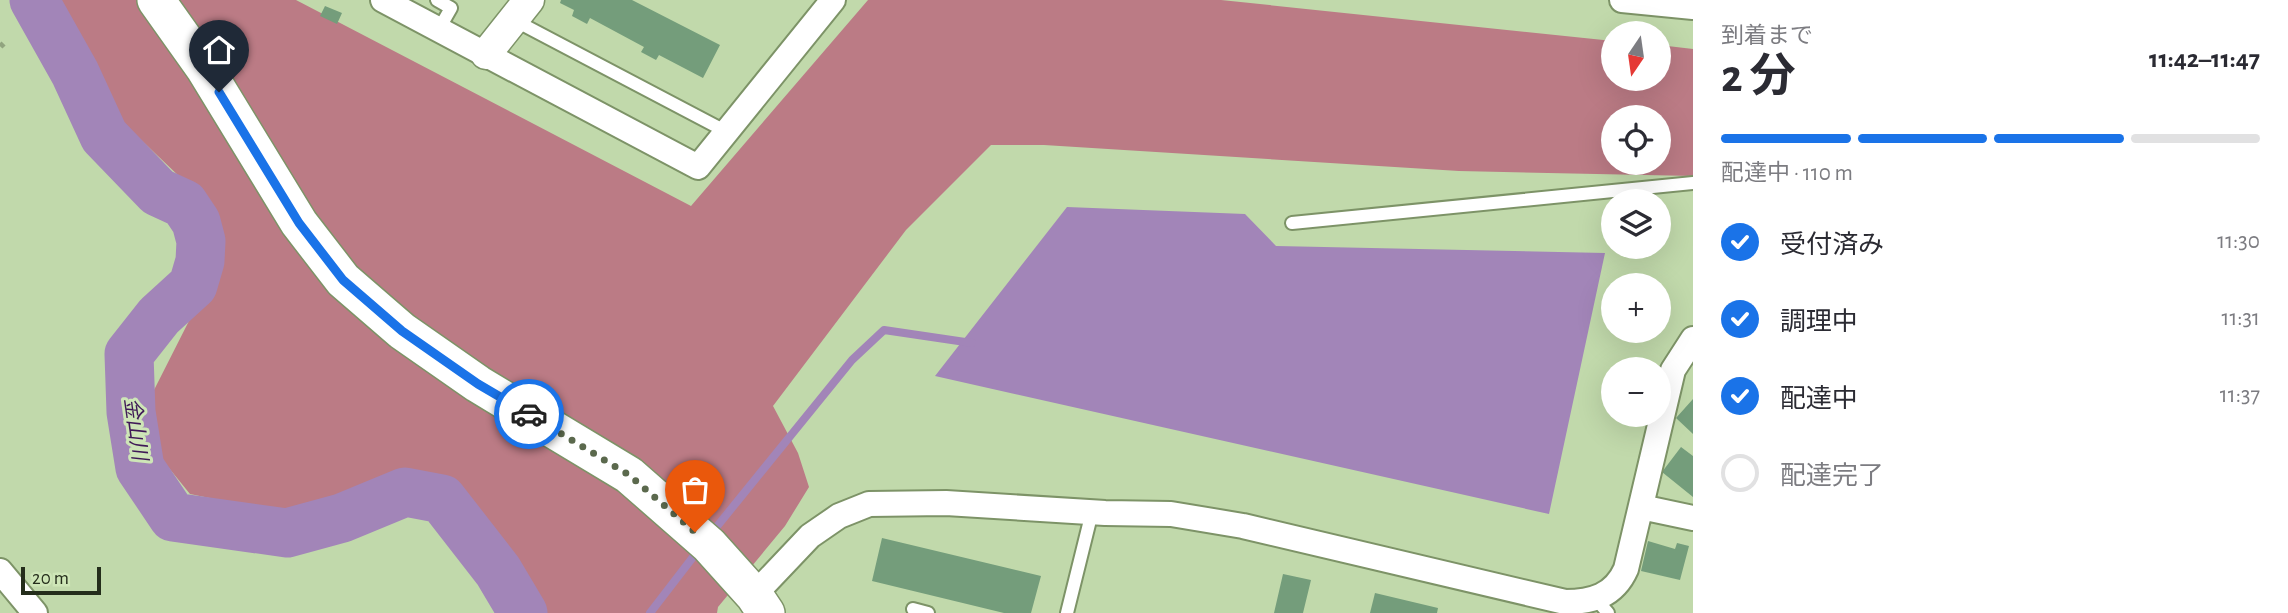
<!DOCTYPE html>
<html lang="ja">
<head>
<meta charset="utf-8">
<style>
  :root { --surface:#fff; --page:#f7f7f7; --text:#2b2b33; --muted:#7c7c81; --line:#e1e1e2; --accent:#1a73e8 }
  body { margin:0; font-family:"Alegreya Sans","Noto Sans JP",sans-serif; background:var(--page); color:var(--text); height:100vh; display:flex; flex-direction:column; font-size:26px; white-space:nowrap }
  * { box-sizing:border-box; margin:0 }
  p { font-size:23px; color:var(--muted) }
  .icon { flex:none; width:38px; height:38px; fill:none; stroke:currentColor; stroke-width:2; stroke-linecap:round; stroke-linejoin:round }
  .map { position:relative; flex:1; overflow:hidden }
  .sheet { display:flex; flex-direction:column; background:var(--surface); width:595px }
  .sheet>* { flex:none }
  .needle { width:46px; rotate:193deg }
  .buttons { position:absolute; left:1601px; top:21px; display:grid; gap:14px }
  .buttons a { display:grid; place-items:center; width:70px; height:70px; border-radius:50%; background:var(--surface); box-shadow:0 7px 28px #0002; font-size:35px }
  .scale { position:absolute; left:21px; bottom:18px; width:80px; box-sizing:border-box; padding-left:7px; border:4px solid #242d1b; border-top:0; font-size:19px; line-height:24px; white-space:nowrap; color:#242d1b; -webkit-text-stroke:5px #cee6b7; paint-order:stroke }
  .pin { position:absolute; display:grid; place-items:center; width:60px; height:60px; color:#fff; margin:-72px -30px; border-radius:50% 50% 50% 0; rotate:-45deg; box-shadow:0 0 7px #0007 }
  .pin .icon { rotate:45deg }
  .courier { position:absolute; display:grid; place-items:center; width:70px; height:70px; margin:-35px; border:5px solid #1a73e8; border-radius:50%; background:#fff; color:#222; box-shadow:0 2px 9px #0007 }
  .summary em { font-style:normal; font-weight:700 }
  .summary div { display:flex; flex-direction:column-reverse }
  .summary { display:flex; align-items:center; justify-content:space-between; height:119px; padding:0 28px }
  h1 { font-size:46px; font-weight:700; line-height:52px }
  .bar { display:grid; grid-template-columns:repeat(4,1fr); gap:10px 7px; align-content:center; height:84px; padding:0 28px }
  .bar i { height:9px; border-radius:5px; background:var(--line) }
  .bar .active { background:var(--accent) }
  .bar p { grid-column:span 4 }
  ol { padding:0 28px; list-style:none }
  li { display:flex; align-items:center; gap:21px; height:77px }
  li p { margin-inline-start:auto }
  li .icon { padding:7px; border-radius:50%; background:var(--accent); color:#fff; stroke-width:4 }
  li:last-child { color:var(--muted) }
  li i { width:38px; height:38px; border:4px solid var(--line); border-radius:50% }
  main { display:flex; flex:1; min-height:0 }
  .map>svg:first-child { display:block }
  .forest { fill:#bb7b85; fill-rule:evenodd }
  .water { fill:#a285b8 }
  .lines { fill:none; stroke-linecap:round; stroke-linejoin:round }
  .stream { stroke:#a285b8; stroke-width:8 }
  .river { stroke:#a285b8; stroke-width:49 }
  .building { fill:#749d7b }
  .service-casing { stroke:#7d9367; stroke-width:16 }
  .minor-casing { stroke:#7d9367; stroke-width:28 }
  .tertiary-casing { stroke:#7d9367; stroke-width:33 }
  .primary-casing { stroke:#7d9367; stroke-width:40 }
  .path { stroke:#91a47f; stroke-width:4.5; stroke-dasharray:7 3.5; stroke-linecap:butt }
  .service { stroke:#fff; stroke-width:12 }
  .minor { stroke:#fff; stroke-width:24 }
  .tertiary { stroke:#fff; stroke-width:30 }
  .primary { stroke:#fff; stroke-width:37 }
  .done { stroke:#5b694d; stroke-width:7; stroke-dasharray:0 12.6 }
  .route { stroke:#1a73e8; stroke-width:9 }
  .labels { text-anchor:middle; stroke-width:6; stroke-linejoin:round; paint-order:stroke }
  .water-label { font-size:21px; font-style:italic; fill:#3f1957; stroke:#cee6b7 }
</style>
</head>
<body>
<main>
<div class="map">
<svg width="1693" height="613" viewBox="0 0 1693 613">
  <rect width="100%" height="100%" fill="#c1d9ab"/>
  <path class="forest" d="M10,0H296L691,206L868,0H1221L1613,41L1614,79H1659V45L1693,49V176L1459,171L1044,145H991L906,230L773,406L798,453L809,487L785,526L718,607L717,613H530L484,532L468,518L421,489L375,484L317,515L294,518H246L224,501L190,494L160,457L152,417L153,392L193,313L211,247L184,181L111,111L71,62L32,25ZM1614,117H1659V163H1614Z"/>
  <path class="water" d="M1067,207L1245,214L1276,246L1605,253L1549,514L935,376Z"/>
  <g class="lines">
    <path class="stream" d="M710,535L852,360L884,330L972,343
      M650,613L700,548"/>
    <path class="river" d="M34,0L75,73L104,136L158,192L184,204L196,222L201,241L200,261L193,285L159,316L129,354L131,412L140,468L173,517L287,533L342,518L405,492L442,499L498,571L523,613"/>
  </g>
  <path class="building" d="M561,0H632L720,45L703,78L659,55L656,60L641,52L644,47L590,18L587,24L572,16L574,10L560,3Z
    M325,6L342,13L337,24L320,16Z
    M1693,399V434L1676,418Z
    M1681,447L1693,456V497L1662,472Z
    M882,538L1041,576L1031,613H1004L872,581Z
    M1648,541L1675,549L1677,543L1689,546L1680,580L1641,571Z
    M1283,574L1311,580L1303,613H1274Z
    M1375,593L1438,608L1437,613H1370Z"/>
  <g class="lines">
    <g class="service-casing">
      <path id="service" d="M437,0L451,8L439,29
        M514,20L727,132
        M1292,223L1693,183
        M1596,599L1608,613
        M913,609L928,613
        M1067,613L1092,512"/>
    </g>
    <g class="minor-casing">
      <path id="minor" d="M383,0L698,167L833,0
        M1622,0L1693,7
        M1641,507L1693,518
        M0,571L35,613
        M754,595L810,536L839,516L869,504L946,503L1105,513L1171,514L1243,526L1565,602C1592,602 1614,596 1626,569L1673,370L1693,339"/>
    </g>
    <g class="tertiary-casing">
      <path id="tertiary" d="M486,54L529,0"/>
    </g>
    <g class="primary-casing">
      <path id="primary" d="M156,0L205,69L299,223L343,280L402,331L478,384L629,475L709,545L754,595L766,613"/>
    </g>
    <path class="path" d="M0,43L4,47"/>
    <use href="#service" class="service"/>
    <use href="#minor" class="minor"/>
    <use href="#tertiary" class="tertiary"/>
    <use href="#primary" class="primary"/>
  </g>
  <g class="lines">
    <path class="done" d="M529,414L629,475L695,532"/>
    <path class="route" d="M219,92L299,223L343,280L402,331L478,384L529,414"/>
  </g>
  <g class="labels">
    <g class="water-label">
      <text transform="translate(136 429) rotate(82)" y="7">金山川</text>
    </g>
  </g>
</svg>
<div class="buttons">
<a><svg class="needle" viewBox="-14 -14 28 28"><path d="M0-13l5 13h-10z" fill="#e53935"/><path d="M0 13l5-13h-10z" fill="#7c7c81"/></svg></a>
<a><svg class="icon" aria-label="locate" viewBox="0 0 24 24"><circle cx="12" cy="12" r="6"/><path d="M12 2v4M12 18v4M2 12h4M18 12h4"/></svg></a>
<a><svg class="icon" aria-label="layers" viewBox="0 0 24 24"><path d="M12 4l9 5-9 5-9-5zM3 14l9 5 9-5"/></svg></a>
<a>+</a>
<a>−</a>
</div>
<div class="scale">20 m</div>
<div class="pin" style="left:695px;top:532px;background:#ea580c"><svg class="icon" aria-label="bag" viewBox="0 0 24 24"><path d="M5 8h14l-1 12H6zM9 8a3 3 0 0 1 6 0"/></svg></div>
<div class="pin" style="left:219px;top:92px;background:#1f2937"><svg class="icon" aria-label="home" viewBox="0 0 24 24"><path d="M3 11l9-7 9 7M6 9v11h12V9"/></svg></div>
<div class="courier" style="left:529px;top:414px"><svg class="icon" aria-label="car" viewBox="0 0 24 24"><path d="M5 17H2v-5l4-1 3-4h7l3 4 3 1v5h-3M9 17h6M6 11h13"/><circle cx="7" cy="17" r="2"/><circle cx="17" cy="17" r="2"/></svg></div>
</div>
<section class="sheet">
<div class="summary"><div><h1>2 分</h1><p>到着まで</p></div><em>11:42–11:47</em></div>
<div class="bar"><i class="active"></i><i class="active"></i><i class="active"></i><i></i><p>配達中 · 110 m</p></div>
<ol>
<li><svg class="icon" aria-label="check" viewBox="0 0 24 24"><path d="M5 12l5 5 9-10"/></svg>受付済み<p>11:30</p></li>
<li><svg class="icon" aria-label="check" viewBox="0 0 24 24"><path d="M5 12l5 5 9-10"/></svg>調理中<p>11:31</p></li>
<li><svg class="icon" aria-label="check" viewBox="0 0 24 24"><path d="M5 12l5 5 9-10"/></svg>配達中<p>11:37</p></li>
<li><i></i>配達完了</li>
</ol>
</section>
</main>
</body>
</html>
